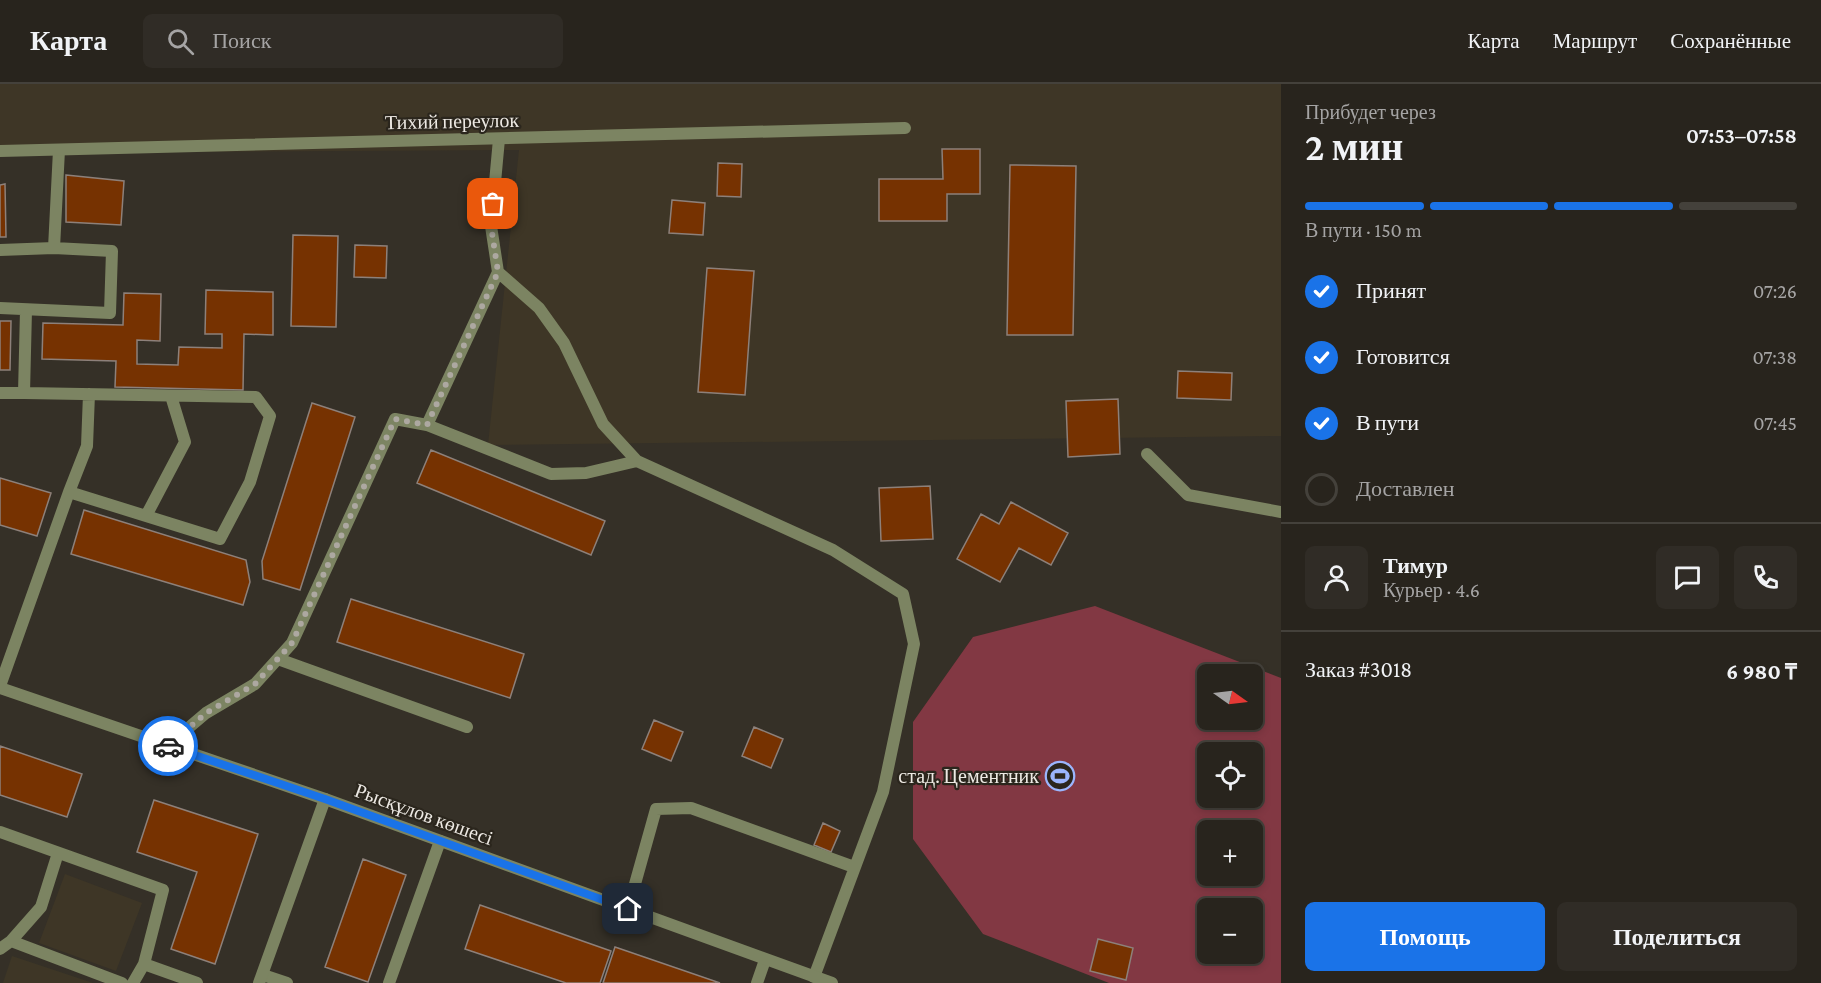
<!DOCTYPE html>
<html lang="ru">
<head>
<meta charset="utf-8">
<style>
  :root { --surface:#28241d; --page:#302c26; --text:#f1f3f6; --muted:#a5a4a4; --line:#44413b; --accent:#1a73e8 }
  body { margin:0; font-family:"Crimson Pro",serif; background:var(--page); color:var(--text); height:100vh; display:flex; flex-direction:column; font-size:22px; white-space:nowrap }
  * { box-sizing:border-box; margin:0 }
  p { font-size:20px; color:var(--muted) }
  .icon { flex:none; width:33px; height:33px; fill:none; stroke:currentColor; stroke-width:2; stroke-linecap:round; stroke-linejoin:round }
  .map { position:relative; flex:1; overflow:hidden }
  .sheet { display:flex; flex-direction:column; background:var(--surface); width:540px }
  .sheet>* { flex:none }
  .needle { width:39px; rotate:104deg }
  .tools { position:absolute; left:1197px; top:580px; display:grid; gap:12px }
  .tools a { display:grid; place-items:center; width:66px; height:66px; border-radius:9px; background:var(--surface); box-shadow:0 3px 9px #0003,0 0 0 2px var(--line); font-size:30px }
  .pin { position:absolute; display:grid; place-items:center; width:51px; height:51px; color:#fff; margin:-26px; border-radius:12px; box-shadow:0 3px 9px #0006 }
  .courier { position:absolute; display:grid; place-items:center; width:60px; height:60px; margin:-30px; border:4px solid #1a73e8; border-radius:50%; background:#fff; color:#222; box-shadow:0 2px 8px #0007 }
  .overview em { font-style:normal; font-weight:600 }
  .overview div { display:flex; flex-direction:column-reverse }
  .overview { display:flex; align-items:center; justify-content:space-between; height:102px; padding:0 24px }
  h1 { font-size:39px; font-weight:600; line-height:45px }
  .bar { display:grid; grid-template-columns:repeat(4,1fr); gap:9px 6px; align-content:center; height:72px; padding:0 24px }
  .bar i { height:8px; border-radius:4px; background:var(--line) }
  .bar .current { background:var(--accent) }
  .bar p { grid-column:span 4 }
  .line { display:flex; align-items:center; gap:15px; padding:0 24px; border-top:2px solid var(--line) }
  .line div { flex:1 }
  .round { display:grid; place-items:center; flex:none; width:63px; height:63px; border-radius:9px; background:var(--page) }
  ol { padding:0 24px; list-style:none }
  li { display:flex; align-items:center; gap:18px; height:66px }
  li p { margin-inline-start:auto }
  li .icon { padding:6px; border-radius:50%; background:var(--accent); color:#fff; stroke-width:4 }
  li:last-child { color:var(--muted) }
  li i { width:33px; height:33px; border:3px solid var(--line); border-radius:50% }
  .button { display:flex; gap:12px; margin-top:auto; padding:12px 24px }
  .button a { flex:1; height:69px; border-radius:9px; background:var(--accent); color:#fff; font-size:24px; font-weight:600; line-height:69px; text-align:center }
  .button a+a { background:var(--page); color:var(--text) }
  header { display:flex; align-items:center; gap:36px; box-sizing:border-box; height:84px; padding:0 30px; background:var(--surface); border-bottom:2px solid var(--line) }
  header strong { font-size:28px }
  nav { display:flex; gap:33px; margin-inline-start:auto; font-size:21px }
  .search { width:420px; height:54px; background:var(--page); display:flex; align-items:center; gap:15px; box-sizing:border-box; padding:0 21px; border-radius:9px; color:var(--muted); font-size:22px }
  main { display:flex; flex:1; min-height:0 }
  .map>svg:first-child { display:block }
  .built { fill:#3e3626 }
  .green { fill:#823843; fill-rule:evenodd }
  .building { fill:#763201; stroke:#8d807a; stroke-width:1.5 }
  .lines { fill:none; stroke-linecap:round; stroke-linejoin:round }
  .service { stroke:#7c8462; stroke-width:12 }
  .minor { stroke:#7c8462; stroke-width:12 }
  .tertiary { stroke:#7c8462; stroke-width:12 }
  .done { stroke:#ada8a1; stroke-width:6; stroke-dasharray:0 10.8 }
  .route { stroke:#1a73e8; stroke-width:8 }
  .labels { text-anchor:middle; stroke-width:4.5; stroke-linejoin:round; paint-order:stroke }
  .street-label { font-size:20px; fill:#ede9e3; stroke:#2b261d }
  .poi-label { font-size:20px; fill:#ede9e3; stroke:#2b261d; text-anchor:end }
</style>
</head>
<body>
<header>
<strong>Карта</strong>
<div class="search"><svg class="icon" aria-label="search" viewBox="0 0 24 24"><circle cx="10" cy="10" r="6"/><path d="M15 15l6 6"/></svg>Поиск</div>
<nav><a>Карта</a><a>Маршрут</a><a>Сохранённые</a></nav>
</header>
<main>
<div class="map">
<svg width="1281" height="899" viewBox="0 0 1281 899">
  <rect width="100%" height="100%" fill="#353027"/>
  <path class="built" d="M0,0H1281V352L488,361L519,66L0,69Z
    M65,790L142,819L116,887L39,859Z
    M12,872L93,899H3Z"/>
  <path class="green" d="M1095,522L1281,594V899H1109L983,850L913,755V638L973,553ZM1208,591H1252V636H1208ZM1208,669H1252V714H1208ZM1208,747H1252V792H1208ZM1208,825H1252V870H1208Z"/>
  <path class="building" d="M942,65H980V110H947V137H879V95H943Z
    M718,79L742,80L741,113L717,112Z
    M1010,81L1076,82L1073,251H1007Z
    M66,91L124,97L121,141L66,138Z
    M5,100L6,153H0V101Z
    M672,116L705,119L703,151L669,149Z
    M293,151L338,152L336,243L291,242Z
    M355,161L387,162L386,194L354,193Z
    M707,184L754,187L745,311L698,308Z
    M206,206L273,208V251L244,250L243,306L115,303L116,277L42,275L43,239L123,241L124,209L161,210L160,257L137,256V280L178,281L179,263L222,264V250H205Z
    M0,237H11L10,286H0Z
    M1178,287L1232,289L1231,316L1177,314Z
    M1118,315L1120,370L1068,373L1066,317Z
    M312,319L355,333L300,506L263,495L262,477Z
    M431,366L605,437L591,471L417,399Z
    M0,394L51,409L37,452L0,441Z
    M930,402L933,455L881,457L879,404Z
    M1011,418L1068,449L1051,481L1019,464L1000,498L957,475L981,430L999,440Z
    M84,426L246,476L250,498L243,521L71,470Z
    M351,515L524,570L510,614L337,558Z
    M654,636L683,648L671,677L642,665Z
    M754,643L783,655L771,684L742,672Z
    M0,662L82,690L67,733L0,711Z
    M154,716L258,750L215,880L171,865L197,788L137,768Z
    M823,739L840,747L831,768L814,761Z
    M363,775L406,791L368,898L325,883Z
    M480,821L611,867L600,899H566L465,865Z
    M1098,855L1133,864L1126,896L1090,887Z
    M615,863L720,899H603Z"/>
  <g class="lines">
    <path class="service" d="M0,166L54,164
      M498,188L539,224L564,259L603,340L637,377L833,466L903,510L914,560L883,708L814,893
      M0,224L110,229L112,167L54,164L59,66
      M0,309H24L26,226
      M427,341L551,390L586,389L637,377
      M69,408L87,362L89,310
      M146,432L185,358L171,312
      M278,575L467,643
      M0,602L69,408L220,455L250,398L270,332L256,313L24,309
      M167,662L206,629L255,600L292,559L395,335L427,341L498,188L491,142L499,55
      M0,748L163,806L144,880L133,899
      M628,825L656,725L691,724L854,783
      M11,857L41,823L58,769
      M0,865L11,857L122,899
      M144,880L197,899
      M263,891L287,899
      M389,899L440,757
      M757,899L765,876"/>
    <path class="minor" d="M0,67L905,44
      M1147,370L1188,411L1281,428
      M259,899L325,715"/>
    <path class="tertiary" d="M0,604L325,715L832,899"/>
  </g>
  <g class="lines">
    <path class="done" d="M168,662L206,629L255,600L292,559L395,335L427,341L498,188L491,142L493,120"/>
    <path class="route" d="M168,662L325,715L628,825"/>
  </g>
  <defs>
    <g id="stadium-ring" transform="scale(1.5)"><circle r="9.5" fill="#2b261d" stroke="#9bb5fd" stroke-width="1.5"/><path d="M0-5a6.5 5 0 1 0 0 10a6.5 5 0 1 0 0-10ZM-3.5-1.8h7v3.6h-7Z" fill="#9bb5fd"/></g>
  </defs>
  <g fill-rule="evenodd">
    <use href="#stadium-ring" x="1060" y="692"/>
  </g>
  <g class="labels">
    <g class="street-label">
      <text transform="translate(452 37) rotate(-1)" y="7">Тихий переулок</text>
      <text transform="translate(424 730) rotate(20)" y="7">Рысқұлов көшесі</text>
    </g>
    <g class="poi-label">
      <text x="1039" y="699">стад. Цементник</text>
    </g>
  </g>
</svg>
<div class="tools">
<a><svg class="needle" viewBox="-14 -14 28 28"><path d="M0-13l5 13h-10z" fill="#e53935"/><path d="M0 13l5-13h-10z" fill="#a5a4a4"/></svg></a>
<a><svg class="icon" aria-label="locate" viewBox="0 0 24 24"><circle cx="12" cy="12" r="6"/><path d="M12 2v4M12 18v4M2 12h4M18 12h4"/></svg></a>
<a>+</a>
<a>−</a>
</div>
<div class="pin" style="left:493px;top:120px;background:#ea580c"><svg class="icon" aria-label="bag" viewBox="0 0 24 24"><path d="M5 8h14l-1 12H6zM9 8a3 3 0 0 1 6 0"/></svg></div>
<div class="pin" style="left:628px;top:825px;background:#1f2937"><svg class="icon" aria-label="home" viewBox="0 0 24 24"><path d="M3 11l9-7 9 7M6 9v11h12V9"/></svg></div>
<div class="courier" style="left:168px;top:662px"><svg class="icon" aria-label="car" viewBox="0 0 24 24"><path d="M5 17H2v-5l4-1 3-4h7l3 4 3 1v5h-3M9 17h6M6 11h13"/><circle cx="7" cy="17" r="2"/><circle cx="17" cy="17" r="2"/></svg></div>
</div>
<section class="sheet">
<div class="overview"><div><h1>2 мин</h1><p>Прибудет через</p></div><em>07:53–07:58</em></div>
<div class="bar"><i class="current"></i><i class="current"></i><i class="current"></i><i></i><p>В пути · 150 m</p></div>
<ol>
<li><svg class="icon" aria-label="check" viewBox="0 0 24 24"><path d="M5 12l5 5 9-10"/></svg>Принят<p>07:26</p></li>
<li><svg class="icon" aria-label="check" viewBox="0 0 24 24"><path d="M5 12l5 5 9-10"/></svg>Готовится<p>07:38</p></li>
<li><svg class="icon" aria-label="check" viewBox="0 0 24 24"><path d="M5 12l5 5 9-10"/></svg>В пути<p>07:45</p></li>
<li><i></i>Доставлен</li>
</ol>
<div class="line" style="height:108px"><a class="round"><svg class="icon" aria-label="person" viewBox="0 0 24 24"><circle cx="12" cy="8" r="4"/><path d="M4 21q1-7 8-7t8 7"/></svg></a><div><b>Тимур</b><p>Курьер · 4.6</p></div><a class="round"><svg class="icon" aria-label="chat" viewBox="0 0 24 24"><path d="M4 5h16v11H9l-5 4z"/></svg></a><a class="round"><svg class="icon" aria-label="phone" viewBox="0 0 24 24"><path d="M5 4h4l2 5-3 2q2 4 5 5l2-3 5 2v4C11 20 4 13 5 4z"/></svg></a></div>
<div class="line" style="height:78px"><div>Заказ #3018</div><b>6 980 ₸</b></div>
<div class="button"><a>Помощь</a><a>Поделиться</a></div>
</section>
</main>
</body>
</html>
